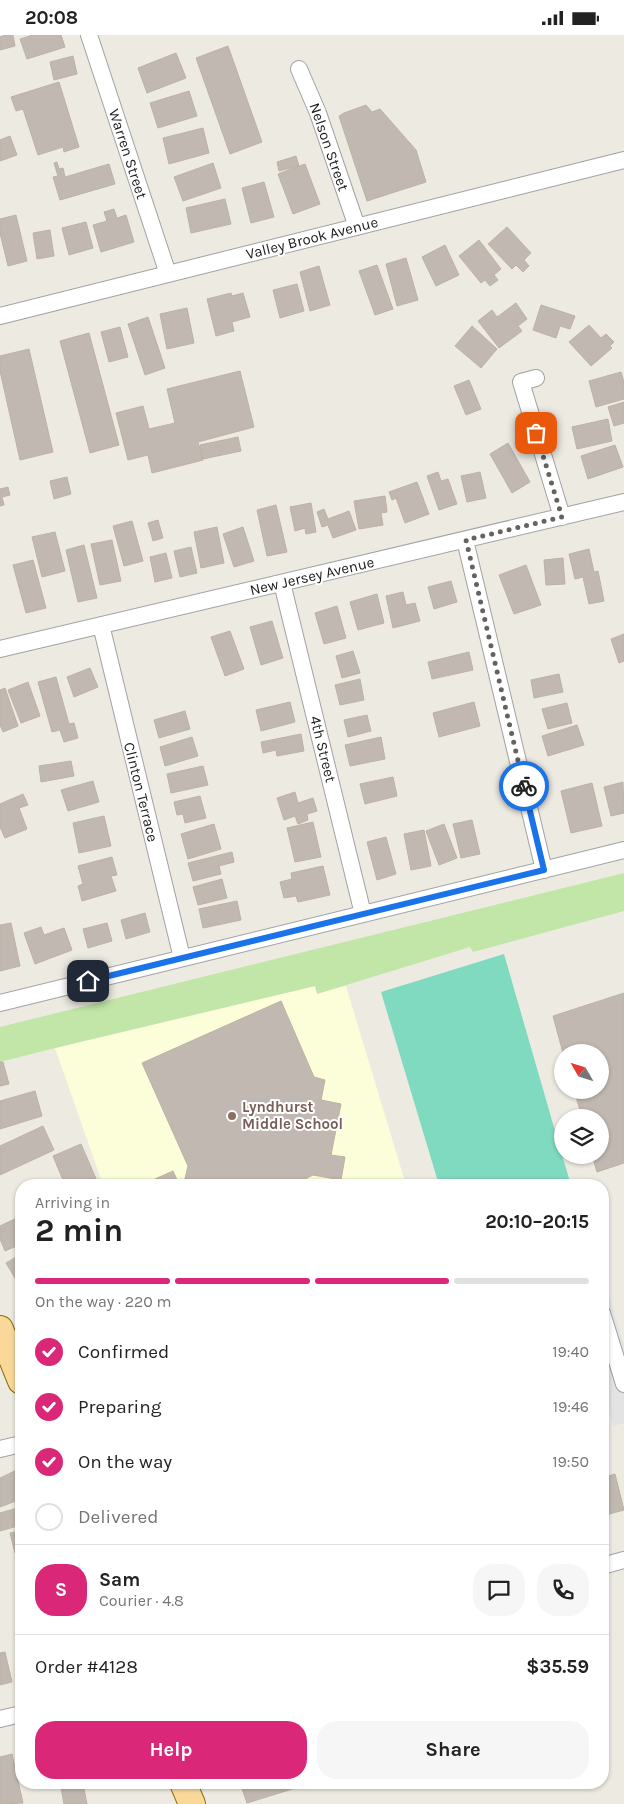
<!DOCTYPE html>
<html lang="en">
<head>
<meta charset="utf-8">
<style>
  :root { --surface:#fff; --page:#f6f6f6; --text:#222; --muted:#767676; --line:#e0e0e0; --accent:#db2777 }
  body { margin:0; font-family:Karla,sans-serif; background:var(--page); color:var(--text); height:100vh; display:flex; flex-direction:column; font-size:19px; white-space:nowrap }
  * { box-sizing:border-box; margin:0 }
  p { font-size:16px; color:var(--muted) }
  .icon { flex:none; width:28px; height:28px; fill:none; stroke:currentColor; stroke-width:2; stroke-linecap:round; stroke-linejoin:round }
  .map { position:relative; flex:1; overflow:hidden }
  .panel { position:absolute; left:15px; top:1144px; width:594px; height:610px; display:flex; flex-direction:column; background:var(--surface); border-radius:20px; box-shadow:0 1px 4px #0004 }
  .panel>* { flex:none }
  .needle { width:32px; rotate:309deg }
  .fabs { position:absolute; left:554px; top:1009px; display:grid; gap:10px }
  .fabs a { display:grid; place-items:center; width:55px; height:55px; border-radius:50%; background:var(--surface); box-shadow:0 1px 4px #0004; font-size:25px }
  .pin { position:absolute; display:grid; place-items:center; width:42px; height:42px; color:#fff; margin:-21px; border-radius:10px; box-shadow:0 2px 8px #0006 }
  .courier { position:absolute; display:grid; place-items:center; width:50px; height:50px; margin:-25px; border:4px solid #1a73e8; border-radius:50%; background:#fff; color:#222; box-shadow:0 1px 6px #0007 }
  .headline em { font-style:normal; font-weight:700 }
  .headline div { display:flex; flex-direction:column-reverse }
  .headline { display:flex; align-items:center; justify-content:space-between; height:85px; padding:0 20px }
  h1 { font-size:32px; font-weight:700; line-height:38px }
  .bar { display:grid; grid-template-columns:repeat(4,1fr); gap:8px 5px; align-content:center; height:60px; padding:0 20px }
  .bar i { height:6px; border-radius:4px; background:var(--line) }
  .bar .active { background:var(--accent) }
  .bar p { grid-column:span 4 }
  .line { display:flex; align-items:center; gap:12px; padding:0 20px; border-top:1px solid var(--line) }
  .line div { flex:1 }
  .round { display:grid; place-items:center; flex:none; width:52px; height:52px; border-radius:20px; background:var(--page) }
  ol { padding:0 20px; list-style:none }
  li { display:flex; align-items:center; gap:15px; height:55px }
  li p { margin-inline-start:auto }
  li .icon { padding:5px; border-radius:50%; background:var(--accent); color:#fff; stroke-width:4 }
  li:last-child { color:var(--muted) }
  li i { width:28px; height:28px; border:2px solid var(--line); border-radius:50% }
  .cta { display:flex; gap:10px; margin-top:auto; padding:10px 20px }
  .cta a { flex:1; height:58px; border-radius:20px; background:var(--accent); color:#fff; font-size:20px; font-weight:700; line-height:58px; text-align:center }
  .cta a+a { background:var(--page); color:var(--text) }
  .status { display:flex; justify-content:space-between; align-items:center; height:35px; padding:0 25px; background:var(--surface); direction:ltr }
  .status svg { height:14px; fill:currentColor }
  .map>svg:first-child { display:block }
  .education { fill:#fbfed9 }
  .grass { fill:#c1e6a7 }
  .pitch { fill:#80dac0 }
  .parking { fill:#e3e3e3 }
  .building { fill:#c1b9b1; stroke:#beb1a4 }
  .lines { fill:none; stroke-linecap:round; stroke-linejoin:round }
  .street-casing { stroke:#a2a2a2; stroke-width:18 }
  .primary-casing { stroke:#8e6d04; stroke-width:28 }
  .street { stroke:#fff; stroke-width:16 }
  .primary { stroke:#f9d89a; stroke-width:26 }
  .done { stroke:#646360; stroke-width:5; stroke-dasharray:0 9 }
  .route { stroke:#1a73e8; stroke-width:6 }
  .education-dot { fill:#8d6e63; stroke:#fff; stroke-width:2 }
  .labels { text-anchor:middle; stroke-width:4; stroke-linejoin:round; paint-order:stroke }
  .street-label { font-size:15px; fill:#1b1b1b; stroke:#fff }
  .education-label { font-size:15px; font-weight:bold; fill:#785e54; stroke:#fff; text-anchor:start }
</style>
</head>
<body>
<div class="status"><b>20:08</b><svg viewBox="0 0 49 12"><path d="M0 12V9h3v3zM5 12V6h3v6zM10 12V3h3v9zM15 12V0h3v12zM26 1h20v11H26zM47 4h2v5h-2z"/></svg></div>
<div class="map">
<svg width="624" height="1769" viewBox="0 0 624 1769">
  <rect width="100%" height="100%" fill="#edeae1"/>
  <path class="education" d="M315,951L317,958L346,951L406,1150H103L55,1013Z"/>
  <path class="grass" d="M624,838V876L473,917L470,912L317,959L315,951L55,1013L0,1027V992Z"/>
  <path class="pitch" d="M504,919L562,1120L571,1150H439L381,957Z"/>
  <path class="parking" d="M602,1238L624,1310V1388L613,1391L603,1355Z"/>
  <path class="building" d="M6,0H13L15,11L0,15V2Z
    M33,0H61L65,12L27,24L20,4Z
    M228,11L262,107L230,119L196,23Z
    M176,18L186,43L147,58L138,33Z
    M73,21L77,39L54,45L50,27Z
    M59,47L79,112L64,117L63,112L38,120L23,74L16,76L11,62Z
    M189,56L197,81L158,93L150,68Z
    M366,70L372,77L380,74L416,115L426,147L367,166L339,81L344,78Z
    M203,93L209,118L169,129L163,103Z
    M10,101L17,120L0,126V105Z
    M296,121L299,131L279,136L277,127Z
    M57,127L59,134L63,133L65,142L109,129L115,149L60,165L53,142L58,141L54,128Z
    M213,128L221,153L183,166L174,142Z
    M305,129L320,169L293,179L278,139Z
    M264,147L274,182L251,188L242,153Z
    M225,164L231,189L191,198L186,173Z
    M114,174L117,183L126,180L134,207L101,217L93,190L107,186L104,177Z
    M16,180L27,226L8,231L0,198V184Z
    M86,187L93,213L69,220L62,193Z
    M507,192L531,218L524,225L529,231L523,237L516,230L512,234L488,209Z
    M50,195L54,221L37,224L33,198Z
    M479,205L501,234L494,240L498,245L490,251L485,245L481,248L459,221Z
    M445,210L459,240L436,251L422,222Z
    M406,223L418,265L397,271L386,229Z
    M377,230L393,274L375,280L359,236Z
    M319,231L330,270L310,276L300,237Z
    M297,249L304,276L280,283L273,255Z
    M231,258L232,261L243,258L250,282L232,287L234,296L216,301L207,264Z
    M516,268L527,284L518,291L522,296L499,313L478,286L492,275L497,282Z
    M541,270L575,281L570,294L560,291L556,303L533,295Z
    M187,273L194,308L167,314L160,279Z
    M148,282L165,333L145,340L128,289Z
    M589,290L601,303L606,299L614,307L610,311L612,313L591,331L569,307Z
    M472,291L497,314L481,333L455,311Z
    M120,292L128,322L109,327L101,297Z
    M89,298L119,410L90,418L60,306Z
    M29,314L53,417L20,425L0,336V321Z
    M240,336L254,392L198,407L203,425L152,438L148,420L128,425L116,378L143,371L149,394L175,388L167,354Z
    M621,337L624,347V364L596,372L589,346Z
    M469,345L481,374L466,380L454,351Z
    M624,367V388L614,391L608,372Z
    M608,384L612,406L577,414L572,392Z
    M238,402L241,416L203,424L200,410Z
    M508,408L530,447L512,458L490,419Z
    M615,410L623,432L588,444L581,421Z
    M438,437L441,446L448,444L457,469L439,475L427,441Z
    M480,437L486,463L467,467L461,441Z
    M67,442L71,459L54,464L50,446Z
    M417,447L429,479L405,488L396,463L392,465L389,457Z
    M8,452L10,460L2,462L4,470L0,471V454Z
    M385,461L387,477L381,478L383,490L359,494L354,466Z
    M311,468L316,497L306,499L305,493L295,496L290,472Z
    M276,470L287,517L267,521L257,475Z
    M324,474L328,484L349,476L356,495L333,503L328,490L322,492L317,477Z
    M158,485L163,503L153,506L148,488Z
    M132,486L143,526L124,531L113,491Z
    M217,492L224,528L201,533L194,497Z
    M243,492L254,526L234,532L223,499Z
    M55,497L65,536L42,542L32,502Z
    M112,505L121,546L100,550L91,509Z
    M84,510L97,563L78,567L66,515Z
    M191,512L197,538L180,542L174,516Z
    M589,514L594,537L598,536L604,566L589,569L583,542L575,544L569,519Z
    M166,518L172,543L155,547L150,522Z
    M563,523L565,549L546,550L544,525Z
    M33,525L46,573L26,578L13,530Z
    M526,530L541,570L514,579L499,540Z
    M451,546L457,567L434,574L428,552Z
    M403,557L406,570L415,568L420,586L393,593L386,561Z
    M377,559L384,588L358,595L350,567Z
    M337,571L346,603L324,609L315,578Z
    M272,586L283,623L261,630L250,592Z
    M230,596L244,634L225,641L211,602Z
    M624,599V626L619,628L611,604Z
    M353,616L360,638L342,643L336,621Z
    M469,617L473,635L432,644L428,627Z
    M90,633L98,652L74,662L67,642Z
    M559,639L563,657L534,663L531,645Z
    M56,642L69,689L74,688L78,703L64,707L60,695L52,697L38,647Z
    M360,644L364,665L340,670L335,650Z
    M28,647L40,681L21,688L8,655Z
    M5,653L18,691L3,697L0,690V655Z
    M290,667L295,687L261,696L256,675Z
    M474,667L480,691L439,702L433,678Z
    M567,668L572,688L548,694L542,674Z
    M185,676L190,694L159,703L154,685Z
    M367,680L371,696L348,702L344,685Z
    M577,690L584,710L548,721L542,701Z
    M301,699L304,716L277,721L276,715L263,718L261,707Z
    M192,702L198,721L165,731L160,712Z
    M381,702L385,724L350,731L345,710Z
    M71,726L74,741L41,747L39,731Z
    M203,731L208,750L171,758L167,739Z
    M393,742L397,761L365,769L360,749Z
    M93,746L99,767L68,776L61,755Z
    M623,747L624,778L611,781L604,752Z
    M592,748L602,791L571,798L561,756Z
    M295,757L298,768L313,763L317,776L307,779L308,785L298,789L295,781L284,785L277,763Z
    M23,759L28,770L19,773L27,794L5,803L0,792V769Z
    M200,761L206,783L185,788L183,779L177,780L174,767Z
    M104,781L111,811L79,818L73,788Z
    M472,785L480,819L461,823L453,789Z
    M313,787L321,822L295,827L287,793Z
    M214,789L221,814L188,824L181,799Z
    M444,789L457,823L439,830L426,796Z
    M424,795L431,831L411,835L404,799Z
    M386,802L396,839L377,845L367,807Z
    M232,817L234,827L219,831L221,839L193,846L188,828Z
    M112,822L117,840L111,841L116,856L82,866L78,851L83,849L78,831Z
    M323,831L330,860L298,867L296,861L284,863L280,847L292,844L291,838Z
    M222,844L227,863L198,870L193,852Z
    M237,866L241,885L203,893L199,874Z
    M145,878L150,897L126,904L121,885Z
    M11,888L20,931L0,936V890Z
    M107,888L112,906L88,913L83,894Z
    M41,892L44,900L64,893L72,915L35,929L24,898Z
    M624,958V1128L597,1137L592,1120H600V1082H582L574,1055H600V1018H563L553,981Z
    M281,966L314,1042L325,1045L321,1065L341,1069L331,1120L345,1122L341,1145L313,1140L305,1144L321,1147L326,1145L325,1150H157L155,1144L173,1136L178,1147L185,1144L188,1131L142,1028Z
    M0,1027H3L9,1049L0,1051Z
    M35,1056L42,1081L0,1094V1066Z
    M43,1091L54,1115L0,1140V1111Z
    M81,1109L97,1146L87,1150H65L53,1121Z
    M21,1181V1209L5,1216L0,1204V1191Z
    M21,1219V1253L6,1228Z
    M21,1433V1464L0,1472V1443Z
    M615,1439L624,1475L602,1481V1443Z
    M21,1472V1490L0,1496V1478Z
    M21,1496V1516L15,1518L10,1498Z
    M5,1617L12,1647L0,1650V1618Z
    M12,1719L23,1768L0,1769V1722Z
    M60,1748H91L83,1749L87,1769H64Z
    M240,1748H312L247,1768Z"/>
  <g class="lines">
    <g class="street-casing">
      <path id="street" d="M89,0L168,239
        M299,34L318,78L357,192
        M0,281L624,125
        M536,343L521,347L562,482
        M465,505L544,835
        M282,548L363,879
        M101,590L182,923
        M0,614L624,467
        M0,968L624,815
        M602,1278L624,1349
        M0,1414L21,1409
        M602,1531L624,1525
        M0,1684L21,1679"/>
    </g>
    <g class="primary-casing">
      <path id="primary" d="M0,1294L21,1346
        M183,1748L192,1769"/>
    </g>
    <use href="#street" class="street"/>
    <use href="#primary" class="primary"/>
  </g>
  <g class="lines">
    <path class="done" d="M524,751L466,505L562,482L536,398"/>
    <path class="route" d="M88,946L544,835L524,751"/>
  </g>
  <circle class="education-dot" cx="232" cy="1081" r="5"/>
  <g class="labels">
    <g class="street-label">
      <text transform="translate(329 112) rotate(71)" y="5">Nelson Street</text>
      <text transform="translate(128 119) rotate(72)" y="5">Warren Street</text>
      <text transform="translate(312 203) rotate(-14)" y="5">Valley Brook Avenue</text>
      <text transform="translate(312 541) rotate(-13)" y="5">New Jersey Avenue</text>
      <text transform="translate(323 714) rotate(76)" y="5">4th Street</text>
      <text transform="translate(141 757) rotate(76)" y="5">Clinton Terrace</text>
    </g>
    <g class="education-label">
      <text x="242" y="1077">Lyndhurst<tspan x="242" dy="17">Middle School</tspan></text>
    </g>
  </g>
</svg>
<div class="fabs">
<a><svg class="needle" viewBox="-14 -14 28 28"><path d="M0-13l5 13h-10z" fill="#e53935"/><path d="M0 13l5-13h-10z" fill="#767676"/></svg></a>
<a><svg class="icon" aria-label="layers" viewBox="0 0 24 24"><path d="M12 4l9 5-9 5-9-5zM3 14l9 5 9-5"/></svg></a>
</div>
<div class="pin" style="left:536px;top:398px;background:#ea580c"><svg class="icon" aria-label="bag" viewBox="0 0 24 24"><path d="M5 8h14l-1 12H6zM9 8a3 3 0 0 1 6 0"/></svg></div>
<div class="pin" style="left:88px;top:946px;background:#1f2937"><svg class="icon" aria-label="home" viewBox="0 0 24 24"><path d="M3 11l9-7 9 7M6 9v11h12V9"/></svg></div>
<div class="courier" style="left:524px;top:751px"><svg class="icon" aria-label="bike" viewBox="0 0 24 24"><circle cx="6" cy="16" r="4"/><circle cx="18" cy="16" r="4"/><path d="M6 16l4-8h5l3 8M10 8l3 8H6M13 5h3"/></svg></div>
<section class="panel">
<div class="headline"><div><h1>2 min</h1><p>Arriving in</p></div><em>20:10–20:15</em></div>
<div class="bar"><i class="active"></i><i class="active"></i><i class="active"></i><i></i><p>On the way · 220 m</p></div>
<ol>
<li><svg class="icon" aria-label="check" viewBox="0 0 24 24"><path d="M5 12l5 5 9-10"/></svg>Confirmed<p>19:40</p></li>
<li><svg class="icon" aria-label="check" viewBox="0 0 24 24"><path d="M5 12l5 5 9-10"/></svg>Preparing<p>19:46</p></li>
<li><svg class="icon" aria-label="check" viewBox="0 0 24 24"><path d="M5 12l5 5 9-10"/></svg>On the way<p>19:50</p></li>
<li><i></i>Delivered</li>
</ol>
<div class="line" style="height:90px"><b class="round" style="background:var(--accent);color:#fff">S</b><div><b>Sam</b><p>Courier · 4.8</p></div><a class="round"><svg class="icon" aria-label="chat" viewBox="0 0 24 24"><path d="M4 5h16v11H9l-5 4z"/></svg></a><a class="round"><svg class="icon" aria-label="phone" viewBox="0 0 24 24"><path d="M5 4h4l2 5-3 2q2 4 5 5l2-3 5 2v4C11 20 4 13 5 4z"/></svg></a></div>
<div class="line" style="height:65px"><div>Order #4128</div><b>$35.59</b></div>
<div class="cta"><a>Help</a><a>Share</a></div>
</section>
</div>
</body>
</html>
